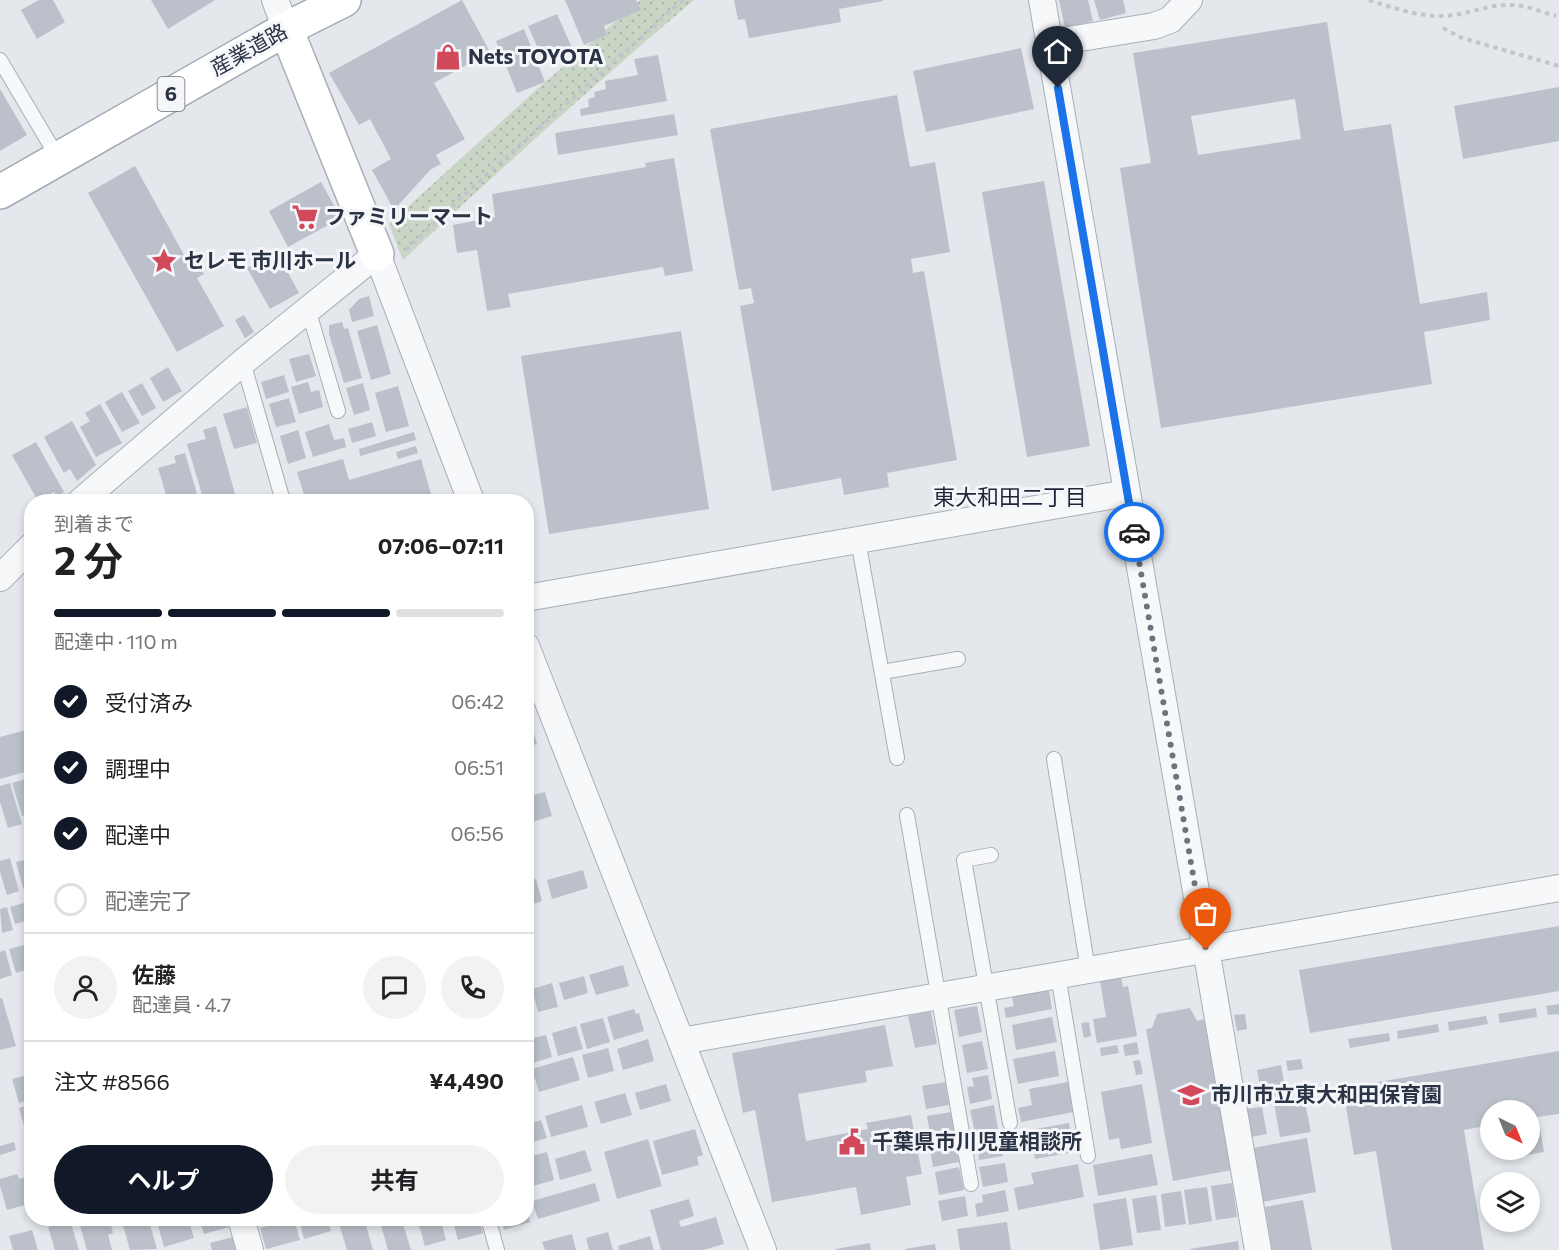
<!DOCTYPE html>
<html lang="ja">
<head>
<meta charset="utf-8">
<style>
  :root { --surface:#fff; --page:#f2f2f2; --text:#202124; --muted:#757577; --line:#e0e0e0; --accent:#111827 }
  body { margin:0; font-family:Commissioner,"Noto Sans JP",sans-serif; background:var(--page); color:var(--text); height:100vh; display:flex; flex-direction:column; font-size:22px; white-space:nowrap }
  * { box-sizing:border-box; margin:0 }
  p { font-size:20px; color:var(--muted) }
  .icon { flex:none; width:33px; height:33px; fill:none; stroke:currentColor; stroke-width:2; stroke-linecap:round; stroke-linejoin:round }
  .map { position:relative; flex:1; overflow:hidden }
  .sheet { position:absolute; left:24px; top:494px; width:510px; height:732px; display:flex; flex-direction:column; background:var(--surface); border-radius:24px; box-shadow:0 3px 9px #0003 }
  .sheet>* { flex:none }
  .needle { width:39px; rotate:137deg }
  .fabs { position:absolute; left:1480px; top:1100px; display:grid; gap:12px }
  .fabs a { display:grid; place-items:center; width:60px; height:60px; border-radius:50%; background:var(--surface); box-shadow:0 3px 9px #0003; font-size:30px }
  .pin { position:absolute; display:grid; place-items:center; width:51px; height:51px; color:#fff; margin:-62px -26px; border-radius:50% 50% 50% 0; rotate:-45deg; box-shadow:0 0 6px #0007 }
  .pin .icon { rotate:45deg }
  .courier { position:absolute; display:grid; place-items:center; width:60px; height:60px; margin:-30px; border:4px solid #1a73e8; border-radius:50%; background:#fff; color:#222; box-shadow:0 2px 8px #0007 }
  .head em { font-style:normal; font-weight:700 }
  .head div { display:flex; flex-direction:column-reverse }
  .head { display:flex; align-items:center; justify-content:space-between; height:102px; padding:0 30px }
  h1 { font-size:39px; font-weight:700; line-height:45px }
  .bar { display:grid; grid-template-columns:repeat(4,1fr); gap:9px 6px; align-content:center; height:72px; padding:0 30px }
  .bar i { height:8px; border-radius:4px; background:var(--line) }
  .bar .active { background:var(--accent) }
  .bar p { grid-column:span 4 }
  .line { display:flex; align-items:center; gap:15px; padding:0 30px; border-top:2px solid var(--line) }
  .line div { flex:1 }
  .round { display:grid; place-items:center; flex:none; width:63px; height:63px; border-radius:32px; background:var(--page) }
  ol { padding:0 30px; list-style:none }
  li { display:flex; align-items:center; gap:18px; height:66px }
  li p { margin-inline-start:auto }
  li .icon { padding:6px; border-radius:50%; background:var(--accent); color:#fff; stroke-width:4 }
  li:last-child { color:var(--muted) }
  li i { width:33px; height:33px; border:3px solid var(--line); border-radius:50% }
  .cta { display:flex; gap:12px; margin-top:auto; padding:12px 30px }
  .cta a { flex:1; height:69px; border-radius:36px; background:var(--accent); color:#fff; font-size:24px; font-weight:700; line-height:69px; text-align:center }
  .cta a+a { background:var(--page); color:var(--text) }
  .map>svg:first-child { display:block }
  .park { fill:url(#park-dots) }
  .building { fill:#bbc0ca; fill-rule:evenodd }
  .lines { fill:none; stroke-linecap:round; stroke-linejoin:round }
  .lane-casing { stroke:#a9aeb7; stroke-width:16 }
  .street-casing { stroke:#a9aeb7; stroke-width:28 }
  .secondary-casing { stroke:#a9aeb7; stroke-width:36 }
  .primary-casing { stroke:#a3abb8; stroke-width:36 }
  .path { stroke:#c2c5cb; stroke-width:4; stroke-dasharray:4.5 4.5; stroke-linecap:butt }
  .lane { stroke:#f7f8fa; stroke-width:14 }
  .street { stroke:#f7f8fa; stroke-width:26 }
  .secondary { stroke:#fff; stroke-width:33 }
  .primary { stroke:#fff; stroke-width:33 }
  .done { stroke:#6c737f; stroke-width:6; stroke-dasharray:0 10.8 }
  .route { stroke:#1a73e8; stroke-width:8 }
  .labels { text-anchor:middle; stroke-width:6; stroke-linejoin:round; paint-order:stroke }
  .shield { fill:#f4f6f9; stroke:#676e7b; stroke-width:1.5 }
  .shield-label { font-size:20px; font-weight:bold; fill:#2b3445 }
  .street-label { font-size:21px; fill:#2b3445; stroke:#f4f6f9 }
  .poi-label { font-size:21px; font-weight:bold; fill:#2b3445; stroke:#f4f6f9; text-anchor:start }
  .neighbourhood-label { font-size:22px; fill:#1d2536; stroke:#f4f6f9 }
</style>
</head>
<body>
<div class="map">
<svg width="1559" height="1250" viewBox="0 0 1559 1250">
  <defs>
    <pattern id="park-dots" width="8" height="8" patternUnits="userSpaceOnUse" patternTransform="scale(1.5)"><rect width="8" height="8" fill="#c9d6c5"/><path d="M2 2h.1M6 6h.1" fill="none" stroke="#adb8ab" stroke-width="1.8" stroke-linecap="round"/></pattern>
  </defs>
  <rect width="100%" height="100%" fill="#e4e7ec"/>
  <path class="park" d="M640,0H694C594,84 498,172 403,260L389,224L536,90Z"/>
  <path class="building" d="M39,0H53L65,22L37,39L21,10Z
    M151,0H215L168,29Z
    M462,0L490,52L434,83L465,139L436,155L441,164L430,170L394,210L372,170L391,159L370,119L359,125L329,73Z
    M565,0H636L641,10L604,26L607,35L584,45Z
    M734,0H883V1L839,9L841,22L749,38L745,19L738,20Z
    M1059,0H1088L1093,21L1065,28Z
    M1094,0H1123L1126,13L1100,20Z
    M557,14L573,50L544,62L528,26Z
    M1327,22L1344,131L1391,124L1420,304L1487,292L1490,320L1424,332L1432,384L1161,428L1120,168L1151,163L1133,53ZM1295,99L1301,139L1198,155L1191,116Z
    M524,29L545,82L517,93L496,41Z
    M1021,48L1034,109L926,132L913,71Z
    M658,55L667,101L581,116L580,109L589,107L588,99L595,97L594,92L606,89L605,81L638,75L634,59Z
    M1559,87V141L1463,159L1454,106Z
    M0,89L27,135L0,151Z
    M897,95L910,167L935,162L950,252L911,259L913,273L924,271L957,460L887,473L889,487L844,495L841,478L772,491L740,306L754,303L751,288L739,290L710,129Z
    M674,114L678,135L558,155L555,133Z
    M674,158L693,271L665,276L663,267L508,294L511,307L487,311L477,250L457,253L453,225L495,217L492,194L646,167L645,163Z
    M135,166L188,262L195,258L204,274L197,278L224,326L177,352L88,193Z
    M1044,181L1090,446L1027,457L982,192Z
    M321,182L341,218L288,247L269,211Z
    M277,252L299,293L270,309L247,268Z
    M369,296L374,316L352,322L349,310L359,299Z
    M244,315L254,332L245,338L235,320Z
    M342,322L344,329L348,328L362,378L344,383L329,334V325Z
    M377,325L391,374L371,380L357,331Z
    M681,331L709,509L549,534L521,356Z
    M309,354L316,376L296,382L289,359Z
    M168,367L182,391L163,402L150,378Z
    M284,375L289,392L266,399L261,382Z
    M308,382L311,392L319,390L323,407L299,414L291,387Z
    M142,383L156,408L142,416L128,391Z
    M363,383L370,410L354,415L346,388Z
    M398,386L409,426L386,432L375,393Z
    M122,392L140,423L122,432L105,402Z
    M289,398L296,422L276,427L269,404Z
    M100,404L122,443L96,457L80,427L90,421L85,413Z
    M247,407L257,443L234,449L223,414Z
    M72,421L96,465L77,481L70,469L64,473L44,437Z
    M372,422L376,436L352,443L348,429Z
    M329,424L334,440L344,438L346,447L313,457L305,432Z
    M216,426L237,501H204L187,444L206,439L203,430Z
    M298,430L306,458L288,464L280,436Z
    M414,432L416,440L360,456L359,449Z
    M36,442L64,492L57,496L54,492L38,501L12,455Z
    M416,446L418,453L398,459L396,452Z
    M185,453L199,501H168L158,468L176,463L174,456Z
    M343,459L349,480L421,459L433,501H306L297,472Z
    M529,716L537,744L526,747V717Z
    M30,729L32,770L0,779V737Z
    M32,777V821H31L29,814L22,816L12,783Z
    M10,783L22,824L8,828L0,802V786Z
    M545,792L552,816L526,824V797Z
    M10,858L19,891L7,895L0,872V861Z
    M32,858V886L23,888L16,862Z
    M583,870L588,888L552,899L547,880Z
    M536,879L542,901L533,904L527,882Z
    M27,902L32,919L15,924L10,907Z
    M7,907L13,930L2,933L0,909Z
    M1559,926V991L1310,1033L1299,970Z
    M32,943V968L16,973L9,949Z
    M5,950L12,975L0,979V952Z
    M623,965L629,986L596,995L589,975Z
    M584,976L588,993L564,1000L559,983Z
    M1121,977L1123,987L1128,986L1137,1036L1097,1043L1093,1019L1106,1017L1100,981Z
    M552,983L558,1007L538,1012L532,989Z
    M1041,986L1049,991L1052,1009L1006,1018L1004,1008L1014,1006L1011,992Z
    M0,998H2L16,1046L0,1050Z
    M1559,1004V1014L1548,1015L1546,1006Z
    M977,1006L982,1032L959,1037L954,1010Z
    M1190,1008L1197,1021L1204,1019L1232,1170L1173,1181L1146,1029L1152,1028L1157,1014Z
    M1536,1008L1537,1017L1500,1023L1498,1014Z
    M634,1009L636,1014L639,1013L644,1031L614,1040L607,1017Z
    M931,1011L937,1044L915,1048L908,1016Z
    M1245,1014L1247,1029L1237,1031L1234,1015Z
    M1486,1016L1488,1024L1449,1031L1448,1022Z
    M1052,1017L1057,1042L1016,1050L1012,1025Z
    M603,1018L610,1042L587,1049L580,1024Z
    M1089,1022L1091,1036L1084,1038L1081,1023Z
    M1438,1024L1439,1032L1398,1039L1397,1031Z
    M885,1025L893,1066L865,1071L867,1082L798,1094L806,1141L868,1129L866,1123L911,1115L922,1174L906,1177L911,1205L861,1215L856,1187L772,1202L755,1110L743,1113L732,1053Z
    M576,1026L583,1049L558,1056L552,1033Z
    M1389,1033L1390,1041L1350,1048L1348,1039Z
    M546,1035L552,1057L526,1065V1040Z
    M648,1039L654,1061L623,1070L617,1049Z
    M982,1041L988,1069L967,1073L962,1045Z
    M1137,1042L1139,1054L1125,1056L1123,1045Z
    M1117,1045L1119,1053L1101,1056L1100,1048Z
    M608,1048L614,1071L588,1078L582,1055Z
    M1055,1051L1059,1076L1018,1084L1013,1059Z
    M1559,1051V1114L1530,1118V1110H1491V1125L1464,1130L1484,1250H1392L1376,1151L1354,1155L1343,1088Z
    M573,1057L580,1080L539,1092L532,1069Z
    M1301,1059L1303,1069L1288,1071L1286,1061Z
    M1140,1060L1143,1074L1136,1075L1133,1061Z
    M1281,1065L1286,1093L1262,1098L1257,1070Z
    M32,1074V1099L19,1103L12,1079Z
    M988,1075L992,1099L970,1104L967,1087L974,1086L972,1078Z
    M945,1082L949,1105L926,1109L922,1086Z
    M1068,1082L1074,1112L1021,1122L1018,1108L1032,1105L1029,1089Z
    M666,1084L671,1101L640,1110L635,1093Z
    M1142,1084L1152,1143L1121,1149L1119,1138L1109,1140L1101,1092Z
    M625,1093L632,1115L601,1124L594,1102Z
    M1304,1098L1311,1132L1280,1137L1274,1103Z
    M32,1104V1123L24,1126L19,1108Z
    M582,1105L588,1127L551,1137L545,1116Z
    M994,1105L998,1129L975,1133L970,1110Z
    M1262,1107L1267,1134L1251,1137L1246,1109Z
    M951,1112L955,1134L931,1139L927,1116Z
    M526,1117L529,1124L541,1120L547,1138L526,1144Z
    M1539,1122L1544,1152L1503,1159L1501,1149H1530V1124Z
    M1069,1123L1074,1152L1035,1159L1030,1130Z
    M695,1129L703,1155L697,1157L699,1165L662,1175L653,1141Z
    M1307,1138L1316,1192L1262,1202L1253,1148Z
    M648,1139L662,1186L617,1199L604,1152Z
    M956,1140L959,1162L933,1167L929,1145Z
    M999,1140L1003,1156L979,1160L977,1144Z
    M14,1142L16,1150L0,1155V1146Z
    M585,1150L592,1171L560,1180L555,1159Z
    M547,1152L554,1180L526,1188V1165L530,1164L528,1157Z
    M1152,1154L1158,1185L1098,1196L1093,1165Z
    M1005,1163L1008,1182L983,1187L979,1167Z
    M1078,1164L1084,1197L1018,1210L1014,1188L1034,1184L1031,1173Z
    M959,1167L964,1190L939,1195L935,1172Z
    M17,1174L19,1179L32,1176V1203L7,1210L0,1186V1179Z
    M595,1183L600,1201L538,1219L532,1201Z
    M1232,1183L1237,1217L1216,1220L1211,1186Z
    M1207,1187L1212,1221L1189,1225L1184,1190Z
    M1005,1190L1009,1211L977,1217L975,1204L983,1202L982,1195Z
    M1181,1191L1186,1224L1165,1227L1161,1194Z
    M1156,1195L1161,1230L1137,1233L1132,1199Z
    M965,1196L968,1216L942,1221L938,1201Z
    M1126,1198L1133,1245L1100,1250L1093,1204Z
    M689,1199L694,1216L679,1221L681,1227L716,1217L724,1244L703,1250H661L650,1210Z
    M1303,1200L1312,1250H1272L1265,1207Z
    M527,1211L530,1222L504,1230L500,1218H526Z
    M81,1218H109L113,1233L108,1235L112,1250H87L78,1219Z
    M121,1218H148L157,1249L130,1250Z
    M156,1218H188L194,1238L164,1247Z
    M199,1218H227L229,1227L204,1234Z
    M299,1218H327L331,1231L304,1239Z
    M347,1218H364L373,1250H347L338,1221Z
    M379,1218H401L411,1250H388Z
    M417,1218H440L446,1240L425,1246Z
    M452,1218H478L483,1233L458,1240Z
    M294,1219L300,1240L266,1249L260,1228Z
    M70,1220L79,1250H55L48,1227Z
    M1007,1222L1011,1250H960L957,1229Z
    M32,1230L38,1250H13L9,1236Z
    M608,1232L613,1250H589L586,1238Z
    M572,1234L576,1250H545L542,1242Z
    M650,1236L654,1250H619L618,1246Z
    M233,1237L236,1250H212L210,1243Z
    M1238,1241L1239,1250H1191L1190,1249Z
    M870,1243L871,1250H836V1249Z
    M935,1244L936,1250H905V1249Z"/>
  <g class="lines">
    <g class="lane-casing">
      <path id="lane" d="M0,60L58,158
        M308,309L338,411
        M243,362L283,501
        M858,540L897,758
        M882,672L958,659
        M1054,759L1088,970
        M907,815L971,1184
        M991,855L964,860L1010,1123
        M1058,975L1088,1156
        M488,1218L497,1250"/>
    </g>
    <g class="street-casing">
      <path id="street" d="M275,0L286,29
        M1042,0L1258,1250
        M1050,43L1154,26L1170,20L1189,0
        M81,501L243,362L377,254L471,501
        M0,578L32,546
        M526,598L1127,493
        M526,646L763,1250
        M681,1041L1559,888
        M241,1218L250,1250"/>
    </g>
    <g class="secondary-casing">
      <path id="secondary" d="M286,29L377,254"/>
    </g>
    <g class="primary-casing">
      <path id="primary" d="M0,192L286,29L344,0"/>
    </g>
    <path class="path" d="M1369,0C1393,8 1416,16 1442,16C1465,16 1487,4 1511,5C1526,5 1541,12 1556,16
      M1443,28L1462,38L1559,66
      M406,250L474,186L683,0"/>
    <use href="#lane" class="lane"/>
    <use href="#street" class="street"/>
    <use href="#secondary" class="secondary"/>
    <use href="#primary" class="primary"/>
  </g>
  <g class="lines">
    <path class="done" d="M1134,532L1206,950"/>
    <path class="route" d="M1058,88L1134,532"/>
  </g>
  <defs>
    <g id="shop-bare" transform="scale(2.07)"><path d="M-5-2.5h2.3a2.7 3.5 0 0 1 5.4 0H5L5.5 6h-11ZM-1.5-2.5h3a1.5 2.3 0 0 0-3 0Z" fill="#d1495b" stroke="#f4f6f9" stroke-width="2.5" paint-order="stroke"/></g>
    <g id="supermarket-bare" transform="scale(2.07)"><path d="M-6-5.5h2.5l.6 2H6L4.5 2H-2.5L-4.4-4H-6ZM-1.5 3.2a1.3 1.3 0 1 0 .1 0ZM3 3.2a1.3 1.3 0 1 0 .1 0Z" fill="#d1495b" stroke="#f4f6f9" stroke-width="2.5" paint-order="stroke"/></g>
    <g id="sight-bare" transform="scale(2.07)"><path d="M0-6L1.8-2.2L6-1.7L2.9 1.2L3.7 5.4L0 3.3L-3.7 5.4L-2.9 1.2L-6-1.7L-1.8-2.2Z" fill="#d1495b" stroke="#f4f6f9" stroke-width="2.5" paint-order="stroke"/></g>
    <g id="school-bare" transform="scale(2.07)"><path d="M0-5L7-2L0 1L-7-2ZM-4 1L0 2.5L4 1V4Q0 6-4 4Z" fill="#d1495b" stroke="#f4f6f9" stroke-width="2.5" paint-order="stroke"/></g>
    <g id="civic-bare" transform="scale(2.07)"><path d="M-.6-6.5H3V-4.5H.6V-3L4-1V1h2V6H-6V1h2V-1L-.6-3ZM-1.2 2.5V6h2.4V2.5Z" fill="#d1495b" stroke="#f4f6f9" stroke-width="2.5" paint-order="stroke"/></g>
  </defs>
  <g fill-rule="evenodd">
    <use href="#shop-bare" x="448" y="57"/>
    <use href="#supermarket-bare" x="305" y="217"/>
    <use href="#sight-bare" x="164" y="261"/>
    <use href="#school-bare" x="1191" y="1095"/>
    <use href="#civic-bare" x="852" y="1142"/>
  </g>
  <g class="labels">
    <rect class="shield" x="157.5" y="77" width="27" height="34" rx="4.5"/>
    <g class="shield-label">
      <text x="171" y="101">6</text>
    </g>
    <g class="street-label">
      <text transform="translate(249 50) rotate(-29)" y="7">産業道路</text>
    </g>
    <g class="poi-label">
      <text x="468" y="64">Nets TOYOTA</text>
      <text x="325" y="224">ファミリーマート</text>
      <text x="184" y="268">セレモ 市川ホール</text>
      <text x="1211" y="1102">市川市立東大和田保育園</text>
      <text x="872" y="1149">千葉県市川児童相談所</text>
    </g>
    <g class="neighbourhood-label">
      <text x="1010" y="505">東大和田二丁目</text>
    </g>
  </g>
</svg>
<div class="fabs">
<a><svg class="needle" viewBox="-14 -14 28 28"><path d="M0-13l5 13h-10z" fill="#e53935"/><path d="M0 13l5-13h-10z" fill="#757577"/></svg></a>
<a><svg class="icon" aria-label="layers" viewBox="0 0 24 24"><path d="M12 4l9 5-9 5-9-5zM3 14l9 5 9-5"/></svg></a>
</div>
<div class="pin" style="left:1206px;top:950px;background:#ea580c"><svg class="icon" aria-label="bag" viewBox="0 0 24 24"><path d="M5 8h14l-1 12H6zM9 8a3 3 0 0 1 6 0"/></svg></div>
<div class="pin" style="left:1058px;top:88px;background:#1f2937"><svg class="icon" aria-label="home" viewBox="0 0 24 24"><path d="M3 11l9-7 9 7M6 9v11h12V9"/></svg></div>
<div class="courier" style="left:1134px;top:532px"><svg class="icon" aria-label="car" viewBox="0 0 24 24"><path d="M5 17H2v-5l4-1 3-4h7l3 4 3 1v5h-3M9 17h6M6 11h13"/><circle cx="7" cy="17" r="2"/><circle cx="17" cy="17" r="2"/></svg></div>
<section class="sheet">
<div class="head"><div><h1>2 分</h1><p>到着まで</p></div><em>07:06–07:11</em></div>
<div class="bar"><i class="active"></i><i class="active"></i><i class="active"></i><i></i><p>配達中 · 110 m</p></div>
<ol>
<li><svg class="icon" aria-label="check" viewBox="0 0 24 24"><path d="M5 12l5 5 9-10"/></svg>受付済み<p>06:42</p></li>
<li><svg class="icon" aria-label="check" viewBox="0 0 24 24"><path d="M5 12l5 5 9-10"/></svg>調理中<p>06:51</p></li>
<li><svg class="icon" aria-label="check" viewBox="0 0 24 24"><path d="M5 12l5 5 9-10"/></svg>配達中<p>06:56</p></li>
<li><i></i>配達完了</li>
</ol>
<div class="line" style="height:108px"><a class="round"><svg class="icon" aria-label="person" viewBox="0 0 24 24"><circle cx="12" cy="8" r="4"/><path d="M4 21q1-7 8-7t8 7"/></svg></a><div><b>佐藤</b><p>配達員 · 4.7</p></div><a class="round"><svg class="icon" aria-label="chat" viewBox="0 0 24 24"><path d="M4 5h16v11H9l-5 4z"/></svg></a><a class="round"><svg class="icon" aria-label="phone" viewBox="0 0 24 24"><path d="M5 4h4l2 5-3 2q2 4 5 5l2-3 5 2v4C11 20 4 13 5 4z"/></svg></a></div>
<div class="line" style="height:78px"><div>注文 #8566</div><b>¥4,490</b></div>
<div class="cta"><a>ヘルプ</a><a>共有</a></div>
</section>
</div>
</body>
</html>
